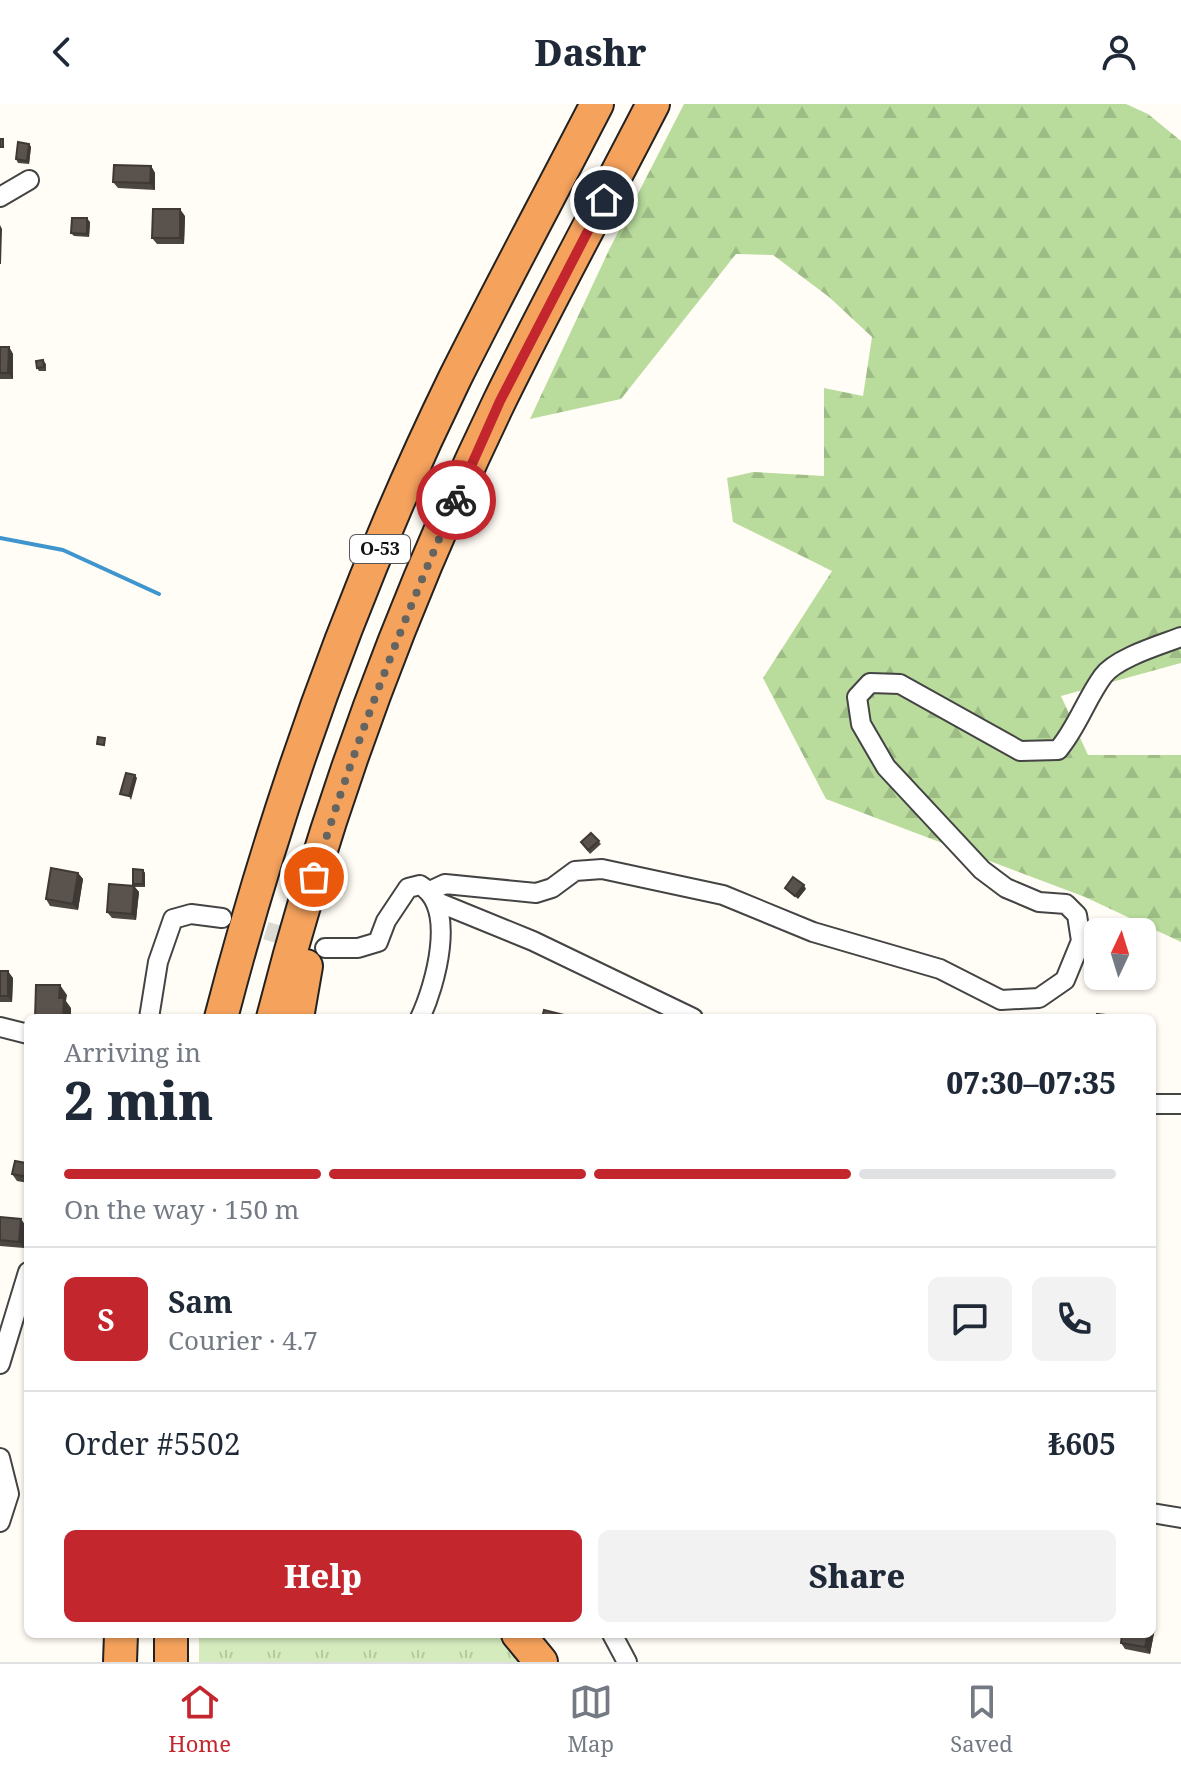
<!DOCTYPE html>
<html lang="en">
<head>
<meta charset="utf-8">
<style>
  :root { --surface:#fff; --page:#f2f2f3; --text:#1f2937; --muted:#747a83; --line:#e0e1e3; --accent:#c4262e }
  body { margin:0; font-family:"Noto Serif",serif; background:var(--page); color:var(--text); height:100vh; display:flex; flex-direction:column; font-size:30px; white-space:nowrap }
  * { box-sizing:border-box; margin:0 }
  p { font-size:26px; color:var(--muted) }
  .icon { flex:none; width:44px; height:44px; fill:none; stroke:currentColor; stroke-width:2; stroke-linecap:round; stroke-linejoin:round }
  .map { position:relative; flex:1; overflow:hidden }
  .drawer { position:absolute; left:24px; top:910px; width:1132px; height:624px; display:flex; flex-direction:column; background:var(--surface); border-radius:12px; box-shadow:0 2px 6px #0004 }
  .drawer>* { flex:none }
  .needle { width:52px; rotate:4deg }
  .tools { position:absolute; left:1084px; top:814px; display:grid; gap:16px }
  .tools a { display:grid; place-items:center; width:72px; height:72px; border-radius:12px; background:var(--surface); box-shadow:0 2px 6px #0004; font-size:40px }
  .pin { position:absolute; display:grid; place-items:center; width:68px; height:68px; color:#fff; margin:-34px; border:4px solid #fff; border-radius:50%; box-shadow:0 2px 8px #0007 }
  .courier { position:absolute; display:grid; place-items:center; width:80px; height:80px; margin:-40px; border:6px solid #c4262e; border-radius:50%; background:#fff; color:#222; box-shadow:0 2px 10px #0007 }
  .head em { font-style:normal; font-weight:800 }
  .head div { display:flex; flex-direction:column-reverse }
  .head { display:flex; align-items:center; justify-content:space-between; height:136px; padding:0 40px }
  h1 { font-size:52px; font-weight:800; line-height:60px }
  .bar { display:grid; grid-template-columns:repeat(4,1fr); gap:12px 8px; align-content:center; height:96px; padding:0 40px }
  .bar i { height:10px; border-radius:6px; background:var(--line) }
  .bar .active { background:var(--accent) }
  .bar p { grid-column:span 4 }
  .line { display:flex; align-items:center; gap:20px; padding:0 40px; border-top:2px solid var(--line) }
  .line div { flex:1 }
  .round { display:grid; place-items:center; flex:none; width:84px; height:84px; border-radius:12px; background:var(--page) }
  .button { display:flex; gap:16px; margin-top:auto; padding:16px 40px }
  .button a { flex:1; height:92px; border-radius:12px; background:var(--accent); color:#fff; font-size:32px; font-weight:800; line-height:92px; text-align:center }
  .button a+a { background:var(--page); color:var(--text) }
  header { display:flex; justify-content:space-between; align-items:center; height:104px; padding:0 40px; background:var(--surface); font-size:36px; font-weight:800 }
  .dock { display:flex; justify-content:space-around; align-items:center; height:112px; border-top:2px solid var(--line); background:var(--surface); font-size:22px; color:var(--muted) }
  .dock a { display:grid; justify-items:center; gap:4px }
  .dock .active { color:var(--accent) }
  .map>svg:first-child { display:block }
  .grass { fill:url(#grass-tufts) }
  .forest { fill:url(#forest-firs) }
  .lines { fill:none; stroke-linecap:round; stroke-linejoin:round }
  .stream { stroke:#3f96cf; stroke-width:4 }
  .minor-tunnel { stroke:#dbdad3; stroke-width:18; stroke-dasharray:18 9; stroke-linecap:butt }
  .minor-casing { stroke:#444; stroke-width:22 }
  .motorway-casing { stroke:#222; stroke-width:36 }
  .minor { stroke:#fff; stroke-width:18 }
  .motorway { stroke:#f5a25d; stroke-width:32 }
  .wall { fill:#4d4742 }
  .shaded-wall { fill:#3f3936 }
  .building { fill:#5a524d; stroke:#3f3936; stroke-width:2 }
  .done { stroke:#646461; stroke-width:8; stroke-dasharray:0 14.4 }
  .route { stroke:#c4262e; stroke-width:10 }
  .labels { text-anchor:middle; stroke-width:8; stroke-linejoin:round; paint-order:stroke }
  .shield { fill:#fff; stroke:#585858; stroke-width:2 }
  .shield-label { font-size:18px; font-weight:bold; fill:#111 }
</style>
</head>
<body>
<header><svg class="icon" aria-label="back" viewBox="0 0 24 24"><path d="M15 5l-7 7 7 7"/></svg>Dashr<svg class="icon" aria-label="person" viewBox="0 0 24 24"><circle cx="12" cy="8" r="4"/><path d="M4 21q1-7 8-7t8 7"/></svg></header>
<div class="map">
<svg width="1181" height="1558" viewBox="0 0 1181 1558">
  <defs>
    <pattern id="grass-tufts" width="24" height="20" patternUnits="userSpaceOnUse" patternTransform="scale(2)"><rect width="24" height="20" fill="#d5ebbd"/><path d="M3 7l-1-3M5 7V3M7 7l1-3M15 17l-1-3M17 17v-4M19 17l1-3" fill="none" stroke="#b6c8a1"/></pattern>
    <pattern id="forest-firs" width="22" height="20" patternUnits="userSpaceOnUse" patternTransform="scale(2)"><rect width="22" height="20" fill="#b9dc9c"/><path d="M5 1l3.5 6h-7zM16 11l3.5 6h-7z" fill="#9ebc85"/></pattern>
  </defs>
  <rect width="100%" height="100%" fill="#fffdf5"/>
  <path class="grass" d="M199,1530H501L522,1558H199Z"/>
  <path class="forest" d="M684,0H1126L1148,10L1181,37V559L1061,592L1088,651H1181V838L1085,793L826,695L763,574L832,467L733,418L727,374L753,368L824,372V284L863,292L872,233L829,193L773,151L736,150L621,295L530,315L609,146Z"/>
  <g class="lines">
    <path class="stream" d="M0,434L63,446L159,490"/>
    <path class="minor-tunnel" d="M240,819L325,844"/>
    <g class="minor-casing">
      <path id="minor" d="M0,93L29,76
        M430,787L445,780L536,789L552,784L575,767L602,765L723,791L813,828L940,865L1001,896L1039,894L1065,876L1081,837L1077,811L1066,800L1039,798L1006,784L982,766L886,663L861,620L857,593L870,579L900,580L1020,647L1058,646C1077,624 1086,595 1103,572C1116,554 1160,541 1181,533
        M435,797L533,837L693,914
        M325,844H358L378,838L386,817L408,784L420,781C458,803 435,882 420,914
        M149,914L158,858L173,815L191,810L222,814
        M0,923L28,930
        M1152,1000H1181
        M0,1260L28,1168
        M0,1354L9,1390L0,1418
        M1152,1409L1181,1414
        M612,1530L627,1558"/>
    </g>
    <g class="motorway-casing">
      <path id="motorway" d="M221,914C278,695 356,477 455,274C501,182 550,91 597,0
        M273,914C327,702 405,493 500,296C549,196 602,99 653,0
        M297,914L306,862
        M518,1530L541,1558
        M120,1558L121,1530
        M171,1558V1530"/>
    </g>
    <use href="#minor" class="minor"/>
    <use href="#motorway" class="motorway"/>
  </g>
  <path class="wall" d="M29,40L31,43L29,60L18,59L16,55Z
    M151,62L155,69V86L118,84L113,78Z
    M185,112L184,140H157L152,134Z
    M90,118L89,133L74,132L71,129Z
    M0,243H9L13,250V275H0Z
    M43,256L46,260V267H39L37,264Z
    M591,729L601,740L590,750L581,738Z
    M143,766L145,769V783H135L133,780Z
    M78,769L83,775L78,806L50,802L46,795Z
    M134,782L139,788L136,816L112,814L107,808Z
    M0,867L13,874L12,898H0Z
    M28,1052V1079L17,1077L12,1070L26,1059Z
    M0,1113L26,1122L24,1144L0,1142Z
    M1152,1521L1155,1524L1150,1550L1125,1545L1121,1539L1152,1530Z
    M818,1530H831L830,1534L819,1532Z"/>
  <path class="shaded-wall" d="M29,40L31,43L29,60L27,57Z
    M151,62L155,69V86L150,79Z
    M180,105L185,112L184,140L180,134Z
    M87,114L90,118L89,133L87,130Z
    M0,121L2,125L1,160H0Z
    M9,243L13,250V275L8,269Z
    M135,671L137,674L131,696L129,692Z
    M143,766L145,769V783L143,780Z
    M78,769L83,775L78,806L73,800Z
    M804,781L806,785L798,795L795,792Z
    M134,782L139,788L136,816L132,810Z
    M8,867L13,874L12,898L8,892Z
    M60,881L67,891L66,897L71,904V914H63L59,894Z
    M21,1115L26,1122L24,1144L19,1138Z
    M1152,1521L1155,1524L1150,1550L1145,1543L1148,1530H1152Z"/>
  <path class="building" d="M0,35H3V43H0Z
    M18,38L29,40L27,57L16,55Z
    M114,61L151,62L150,79L113,78Z
    M153,105H180V134H152Z
    M72,114H87V130L71,129Z
    M0,243H9L8,269H0Z
    M43,256L44,263L37,264L36,257Z
    M98,633L105,634L104,641L97,640Z
    M126,669L135,671L129,692L120,690Z
    M591,729L599,737L588,746L581,738Z
    M51,764L78,769L73,800L46,795Z
    M133,765L143,766V780H133Z
    M793,773L804,781L795,792L785,784Z
    M109,780L134,782L132,810L107,808Z
    M0,867H8V892H0Z
    M36,881H60L59,894H64L63,914H35Z
    M544,906L572,913V914H542Z
    M1097,910L1107,911L1106,914H1097Z
    M27,1052L28,1073L12,1070L15,1057L26,1059Z
    M0,1113L21,1115L19,1138L0,1136Z
    M1122,1530H1148L1145,1543L1121,1539Z"/>
  <g class="lines">
    <path class="done" d="M314,773C353,644 402,519 456,396"/>
    <path class="route" d="M456,396L500,297L604,96"/>
  </g>
  <g class="labels">
    <rect class="shield" x="350" y="431" width="60" height="28" rx="6"/>
    <g class="shield-label">
      <text x="380" y="451">O-53</text>
    </g>
  </g>
</svg>
<div class="tools">
<a><svg class="needle" viewBox="-14 -14 28 28"><path d="M0-13l5 13h-10z" fill="#e53935"/><path d="M0 13l5-13h-10z" fill="#747a83"/></svg></a>
</div>
<div class="pin" style="left:314px;top:773px;background:#ea580c"><svg class="icon" aria-label="bag" viewBox="0 0 24 24"><path d="M5 8h14l-1 12H6zM9 8a3 3 0 0 1 6 0"/></svg></div>
<div class="pin" style="left:604px;top:96px;background:#1f2937"><svg class="icon" aria-label="home" viewBox="0 0 24 24"><path d="M3 11l9-7 9 7M6 9v11h12V9"/></svg></div>
<div class="courier" style="left:456px;top:396px"><svg class="icon" aria-label="bike" viewBox="0 0 24 24"><circle cx="6" cy="16" r="4"/><circle cx="18" cy="16" r="4"/><path d="M6 16l4-8h5l3 8M10 8l3 8H6M13 5h3"/></svg></div>
<section class="drawer">
<div class="head"><div><h1>2 min</h1><p>Arriving in</p></div><em>07:30–07:35</em></div>
<div class="bar"><i class="active"></i><i class="active"></i><i class="active"></i><i></i><p>On the way · 150 m</p></div>
<div class="line" style="height:144px"><b class="round" style="background:var(--accent);color:#fff">S</b><div><b>Sam</b><p>Courier · 4.7</p></div><a class="round"><svg class="icon" aria-label="chat" viewBox="0 0 24 24"><path d="M4 5h16v11H9l-5 4z"/></svg></a><a class="round"><svg class="icon" aria-label="phone" viewBox="0 0 24 24"><path d="M5 4h4l2 5-3 2q2 4 5 5l2-3 5 2v4C11 20 4 13 5 4z"/></svg></a></div>
<div class="line" style="height:104px"><div>Order #5502</div><b>₺605</b></div>
<div class="button"><a>Help</a><a>Share</a></div>
</section>
</div>
<nav class="dock">
<a class="active"><svg class="icon" aria-label="home" viewBox="0 0 24 24"><path d="M3 11l9-7 9 7M6 9v11h12V9"/></svg>Home</a>
<a><svg class="icon" aria-label="map" viewBox="0 0 24 24"><path d="M3 6l6-2 6 2 6-2v14l-6 2-6-2-6 2zM9 4v14M15 6v14"/></svg>Map</a>
<a><svg class="icon" aria-label="saved" viewBox="0 0 24 24"><path d="M7 4h10v16l-5-4-5 4z"/></svg>Saved</a>
</nav>
</body>
</html>
